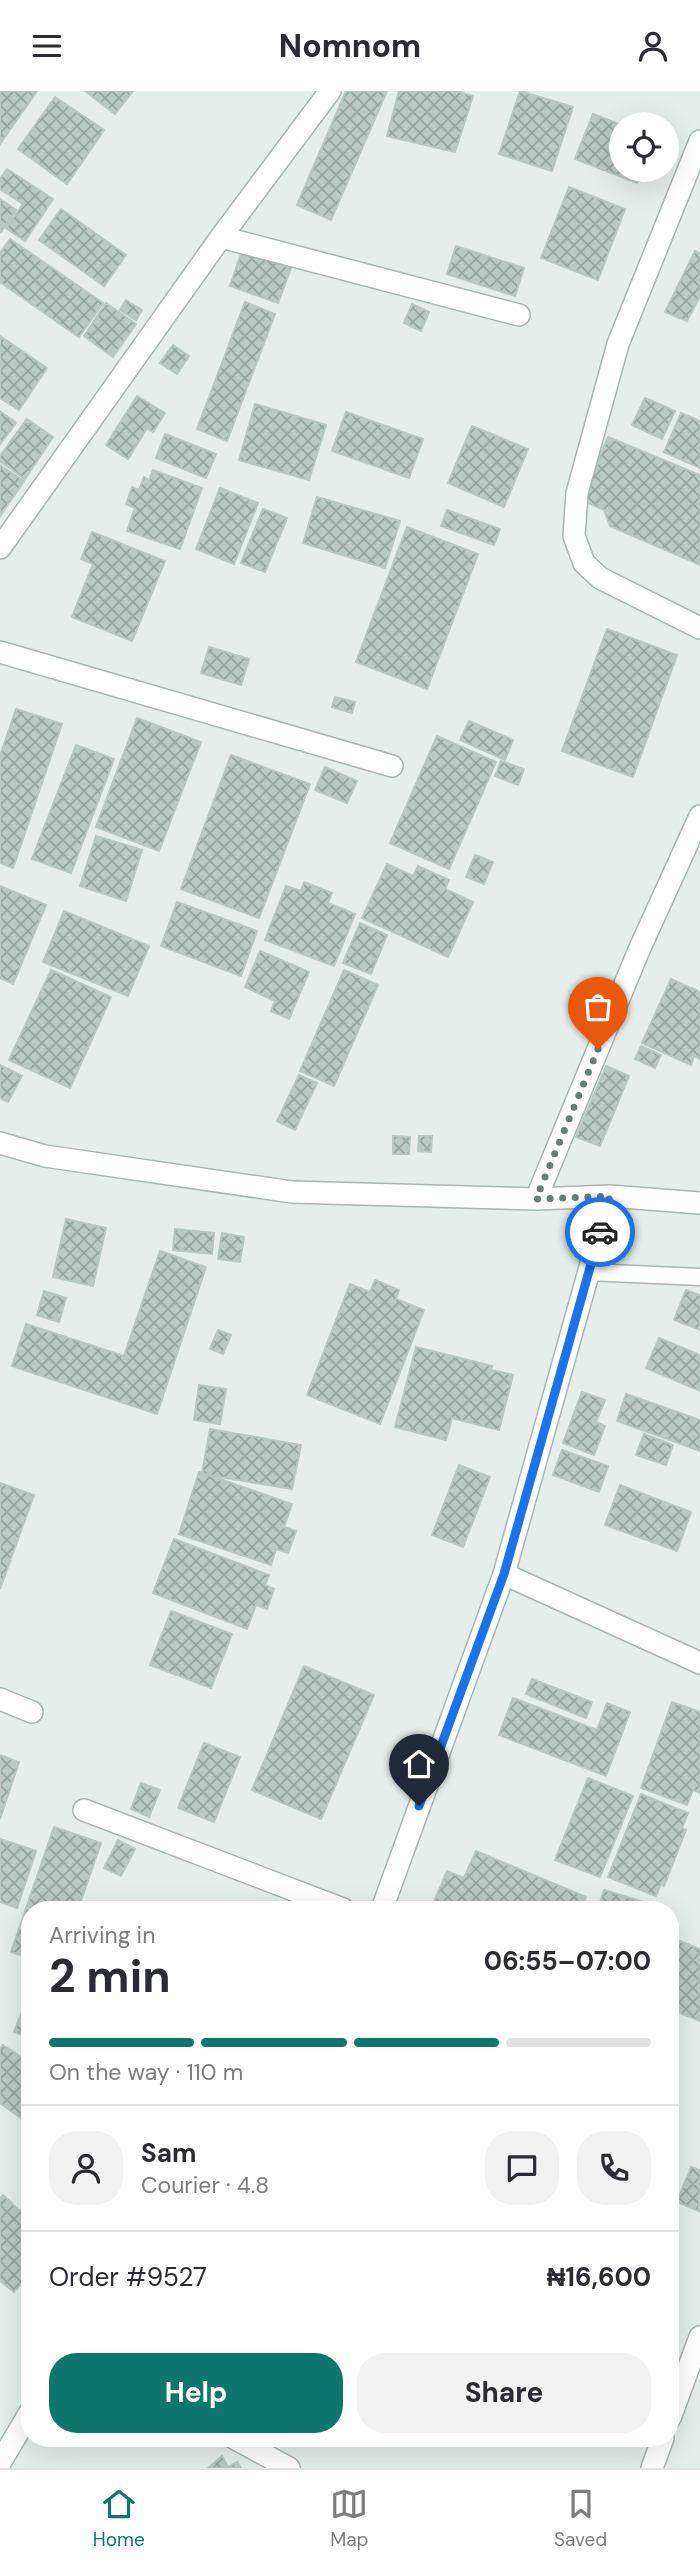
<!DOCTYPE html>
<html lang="en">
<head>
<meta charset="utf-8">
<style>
  :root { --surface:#fff; --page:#f2f2f3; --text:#2b2b33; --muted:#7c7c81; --line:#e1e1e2; --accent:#0f766e }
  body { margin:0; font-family:"DM Sans",sans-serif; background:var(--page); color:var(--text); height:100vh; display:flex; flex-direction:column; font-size:26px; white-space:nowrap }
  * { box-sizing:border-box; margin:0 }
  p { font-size:23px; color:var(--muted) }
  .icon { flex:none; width:38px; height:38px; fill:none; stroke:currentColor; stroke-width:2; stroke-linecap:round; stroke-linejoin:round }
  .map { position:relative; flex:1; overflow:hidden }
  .details { position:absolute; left:21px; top:1810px; width:658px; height:546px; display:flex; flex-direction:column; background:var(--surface); border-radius:28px; box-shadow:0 7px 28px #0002 }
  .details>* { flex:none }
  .controls { position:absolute; left:609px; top:21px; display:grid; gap:14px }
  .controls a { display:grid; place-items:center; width:70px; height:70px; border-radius:50%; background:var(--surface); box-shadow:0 7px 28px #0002; font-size:35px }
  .pin { position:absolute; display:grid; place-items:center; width:60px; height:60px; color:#fff; margin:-72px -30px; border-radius:50% 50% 50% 0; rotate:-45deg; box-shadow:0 0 7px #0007 }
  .pin .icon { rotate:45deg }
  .courier { position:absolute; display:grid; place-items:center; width:70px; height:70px; margin:-35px; border:5px solid #1a73e8; border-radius:50%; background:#fff; color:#222; box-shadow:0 2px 9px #0007 }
  .overview em { font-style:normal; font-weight:700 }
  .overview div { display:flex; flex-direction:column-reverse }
  .overview { display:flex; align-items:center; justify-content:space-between; height:119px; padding:0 28px }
  h1 { font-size:46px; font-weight:700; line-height:52px }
  .bar { display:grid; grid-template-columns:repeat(4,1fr); gap:10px 7px; align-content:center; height:84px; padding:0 28px }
  .bar i { height:9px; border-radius:5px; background:var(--line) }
  .bar .active { background:var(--accent) }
  .bar p { grid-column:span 4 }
  .line { display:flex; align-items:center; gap:18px; padding:0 28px; border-top:2px solid var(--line) }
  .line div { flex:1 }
  .round { display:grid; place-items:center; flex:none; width:74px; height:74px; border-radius:28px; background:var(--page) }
  .cta { display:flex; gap:14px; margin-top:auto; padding:14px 28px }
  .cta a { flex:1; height:80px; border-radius:28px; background:var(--accent); color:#fff; font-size:28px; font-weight:700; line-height:80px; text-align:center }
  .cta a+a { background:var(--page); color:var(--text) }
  header { display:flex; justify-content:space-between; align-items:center; height:91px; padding:0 28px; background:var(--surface); font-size:32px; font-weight:700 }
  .tab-bar { display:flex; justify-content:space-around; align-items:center; height:98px; border-top:2px solid var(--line); background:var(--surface); font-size:19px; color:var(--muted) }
  .tab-bar a { display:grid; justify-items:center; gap:4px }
  .tab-bar .active { color:var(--accent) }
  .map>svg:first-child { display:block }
  .building { fill:url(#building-cross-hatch); stroke:#b7c8c2; stroke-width:2 }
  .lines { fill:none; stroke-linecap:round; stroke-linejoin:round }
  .lane-casing { stroke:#a7b6b2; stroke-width:19 }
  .street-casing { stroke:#a7b6b2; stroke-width:24 }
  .lane { stroke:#fff; stroke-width:16 }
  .street { stroke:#fff; stroke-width:21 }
  .done { stroke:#687d78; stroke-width:7; stroke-dasharray:0 12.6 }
  .route { stroke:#1a73e8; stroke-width:9 }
</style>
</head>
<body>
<header><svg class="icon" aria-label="menu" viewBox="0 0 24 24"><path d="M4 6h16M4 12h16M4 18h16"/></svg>Nomnom<svg class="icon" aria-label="person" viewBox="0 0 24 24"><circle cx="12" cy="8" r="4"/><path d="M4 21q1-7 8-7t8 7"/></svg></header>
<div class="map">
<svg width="700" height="2377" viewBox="0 0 700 2377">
  <defs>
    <pattern id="building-cross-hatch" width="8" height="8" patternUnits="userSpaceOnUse" patternTransform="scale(1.75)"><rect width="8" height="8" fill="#bac9c4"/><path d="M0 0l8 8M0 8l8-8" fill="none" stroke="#97a5a0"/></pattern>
  </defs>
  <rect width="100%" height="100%" fill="#e5eeea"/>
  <path class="building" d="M0,0H37L0,53Z
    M85,0H133L115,23Z
    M346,0H387L331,129L297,114Z
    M399,0H456L473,5L455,61L387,45Z
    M520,0L573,16L552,80L499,63Z
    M55,6L104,39L67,93L18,58Z
    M593,23L621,34V79H643L637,92L575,68Z
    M7,78L53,108L25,150L6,137L23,113L0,98V88Z
    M569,96L625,118L598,189L541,167Z
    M0,108L16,119L1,141L0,140Z
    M61,118L126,164L104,195L39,149Z
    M10,148L103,212L79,246L0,191V162Z
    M456,155L524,177L515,205L447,183Z
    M242,160L291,177L278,212L230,195Z
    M695,160L700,162V205L687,230L665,221Z
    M126,209L142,219L136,229L120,219Z
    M245,211L275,223L227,350L197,338Z
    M106,212L136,233L113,266L84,245Z
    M412,213L429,221L421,240L404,232Z
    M0,245L47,277L19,319L0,307Z
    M173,254L189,265L177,283L160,272Z
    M137,305L165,322L153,341L147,337L128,368L106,354Z
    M645,307L675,320L662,348L632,334Z
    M255,313L326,334L309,389L239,369Z
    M0,320L16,332L0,353Z
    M346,321L423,348L409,387L332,360Z
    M681,322L700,330V377L664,361Z
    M27,328L53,346L25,388L0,370V365Z
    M472,335L528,358L504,416L448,392Z
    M165,343L216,363L206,387L156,367Z
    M608,346L700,384V474L610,435L604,419L582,409Z
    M0,374L24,390L0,425Z
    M153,379L202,397L180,458L127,440L135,417L126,413L132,396L139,399L144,386L149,389Z
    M220,397L258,412L234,473L196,458Z
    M317,406L400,430L385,477L303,452Z
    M263,418L287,427L265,481L241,472Z
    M447,419L500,438L494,454L441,435Z
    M407,436L478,463L427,598L356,571Z
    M92,441L165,470L132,550L72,526L93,473L81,468Z
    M607,538L677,564L633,686L562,660Z
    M209,556L249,568L241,594L201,582Z
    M335,606L355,611L352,622L332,616Z
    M16,618L62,633L13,777L0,772V665Z
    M137,627L201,651L159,760L96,736Z
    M469,630L513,649L505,669L460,649Z
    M437,645L496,671L449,778L390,752Z
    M76,654L114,668L71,782L32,768Z
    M231,664L310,693L259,827L181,798Z
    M501,670L524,678L518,694L495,685Z
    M325,676L357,690L347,712L315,699Z
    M96,745L142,759L126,810L80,795Z
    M475,764L493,771L484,793L466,786Z
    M387,773L413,785L418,775L449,789L445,798L473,811L448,866L362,827Z
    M304,791L332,802L328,812L355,823L334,875L265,849L286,795L301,800Z
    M0,795L46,814L13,893L0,887Z
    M177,811L257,840L241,885L161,855Z
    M64,820L149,855L128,905L43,871Z
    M360,832L387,844L371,883L343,872Z
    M260,860L309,881L289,928L271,920L275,910L245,896Z
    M51,879L111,906L70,997L9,969Z
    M344,879L378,894L334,995L300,980Z
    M671,888L700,901V968L694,965L691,974L642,952Z
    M641,955L661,964L655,977L635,968Z
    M0,974L22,985L8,1011L0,1007Z
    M606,975L629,985L600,1055L576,1046Z
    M299,984L317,992L295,1039L277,1030Z
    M393,1045L410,1046L409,1063H393Z
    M419,1045H432L431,1061L418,1060Z
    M66,1128L106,1137L93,1195L53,1186Z
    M175,1138L214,1142L212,1163L173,1159Z
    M222,1142L244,1146L240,1171L218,1168Z
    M160,1160L206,1176L157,1323L12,1275L26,1233L124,1265Z
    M375,1189L399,1199L396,1208L424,1219L380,1333L307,1304L350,1193L370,1201Z
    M686,1199L700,1204V1239L674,1229Z
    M44,1200L66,1207L59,1231L37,1224Z
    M218,1239L231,1244L223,1263L210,1258Z
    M659,1247L700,1264V1300L646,1277Z
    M416,1256L492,1275L491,1279L513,1284L499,1339L452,1327L446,1349L395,1336Z
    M199,1294L226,1298L220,1333L194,1329Z
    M582,1301L605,1309L596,1331L605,1335L594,1364L563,1352Z
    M626,1303L700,1329V1360L617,1330Z
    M210,1338L301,1354L292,1398L202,1383Z
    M644,1343L673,1354L666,1374L636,1364Z
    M562,1359L608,1375L599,1401L553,1384Z
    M459,1374L490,1386L463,1456L432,1444Z
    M199,1381L292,1413L284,1436L296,1440L288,1462L276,1458L271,1474L179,1443Z
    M0,1392L34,1404L0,1498Z
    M620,1394L691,1421L677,1460L605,1434Z
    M174,1448L269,1484L265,1494L274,1498L267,1518L256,1514L247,1538L153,1502Z
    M171,1520L232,1543L211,1597L150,1574Z
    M304,1575L374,1604L321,1728L252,1699Z
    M532,1588L592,1611L586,1627L526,1603Z
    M513,1607L597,1639L607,1612L630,1621L606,1685L499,1644Z
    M672,1611L700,1621V1702L693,1699L687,1714L641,1697Z
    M204,1652L240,1666L214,1731L178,1717Z
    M0,1664L19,1671L0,1728Z
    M588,1687L633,1705L600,1786L555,1769Z
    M141,1692L160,1699L149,1726L131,1718Z
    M641,1703L688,1722L682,1737L686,1739L664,1795L661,1793L656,1805L608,1786Z
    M54,1736L101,1752L78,1818H30V1867L11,1861Z
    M0,1748L36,1760L17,1817L0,1811Z
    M118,1749L135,1758L121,1785L104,1777Z
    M476,1760L586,1806L581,1818H439L432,1815L447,1780L464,1787Z
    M604,1799L653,1814L652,1818H598Z
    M670,1846L700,1858V1930L670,1918Z
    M30,1900V1947L14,1941Z
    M3,1954L30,1972V2026L26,2031L0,2012V1958Z
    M691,2076L700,2079L699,2120L677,2111Z
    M3,2104L20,2120L26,2112L30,2115V2183L14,2201L0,2190V2108Z
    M222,2365L228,2376L237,2371L241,2377H208Z"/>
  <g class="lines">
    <g class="lane-casing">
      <path id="lane" d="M589,1181L700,1186"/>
    </g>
    <g class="street-casing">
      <path id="street" d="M700,50L618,253L577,402L574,445L584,472L600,487L700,537
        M221,146L519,224
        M0,457L221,146L330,0
        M0,561L392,675
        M0,1052L45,1065L292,1101L536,1108L610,1105L700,1112
        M536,1108L639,859L700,725
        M504,1483L700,1572
        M0,1608L32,1621
        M84,1719L343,1818
        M382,1818L504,1483L610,1105
        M670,2327L700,2246
        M234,2347L289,2377
        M0,2372L30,2321
        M652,2377L663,2347"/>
    </g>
    <use href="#lane" class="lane"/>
    <use href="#street" class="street"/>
  </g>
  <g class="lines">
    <path class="done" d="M598,958L536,1108L610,1105L600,1141"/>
    <path class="route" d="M419,1715L504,1483L600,1141"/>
  </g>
</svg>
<div class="controls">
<a><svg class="icon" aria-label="locate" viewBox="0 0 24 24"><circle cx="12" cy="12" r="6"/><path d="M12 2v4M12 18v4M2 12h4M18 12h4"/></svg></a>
</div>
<div class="pin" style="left:598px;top:958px;background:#ea580c"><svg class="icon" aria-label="bag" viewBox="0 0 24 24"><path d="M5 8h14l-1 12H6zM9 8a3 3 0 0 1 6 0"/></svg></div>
<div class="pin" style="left:419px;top:1715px;background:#1f2937"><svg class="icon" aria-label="home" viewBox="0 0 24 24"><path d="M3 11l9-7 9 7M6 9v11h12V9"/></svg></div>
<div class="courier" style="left:600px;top:1141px"><svg class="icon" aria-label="car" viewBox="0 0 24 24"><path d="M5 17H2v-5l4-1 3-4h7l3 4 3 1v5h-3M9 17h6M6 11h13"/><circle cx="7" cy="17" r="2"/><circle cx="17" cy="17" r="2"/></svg></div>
<section class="details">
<div class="overview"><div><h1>2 min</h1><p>Arriving in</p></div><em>06:55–07:00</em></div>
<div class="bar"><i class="active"></i><i class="active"></i><i class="active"></i><i></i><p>On the way · 110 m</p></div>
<div class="line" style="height:126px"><a class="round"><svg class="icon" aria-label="person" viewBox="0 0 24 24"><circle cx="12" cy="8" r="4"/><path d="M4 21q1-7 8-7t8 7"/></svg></a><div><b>Sam</b><p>Courier · 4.8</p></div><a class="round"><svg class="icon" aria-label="chat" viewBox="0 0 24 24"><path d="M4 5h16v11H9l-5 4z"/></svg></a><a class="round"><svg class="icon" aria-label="phone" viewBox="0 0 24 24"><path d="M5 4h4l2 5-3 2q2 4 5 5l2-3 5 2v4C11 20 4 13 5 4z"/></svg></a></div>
<div class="line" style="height:91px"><div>Order #9527</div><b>₦16,600</b></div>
<div class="cta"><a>Help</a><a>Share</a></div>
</section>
</div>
<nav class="tab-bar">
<a class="active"><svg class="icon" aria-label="home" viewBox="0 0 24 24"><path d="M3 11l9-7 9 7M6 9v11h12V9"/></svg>Home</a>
<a><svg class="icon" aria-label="map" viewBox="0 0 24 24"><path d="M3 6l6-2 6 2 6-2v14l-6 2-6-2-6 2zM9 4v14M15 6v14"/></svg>Map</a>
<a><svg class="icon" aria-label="saved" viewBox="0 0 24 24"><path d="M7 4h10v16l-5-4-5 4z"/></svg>Saved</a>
</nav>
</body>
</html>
